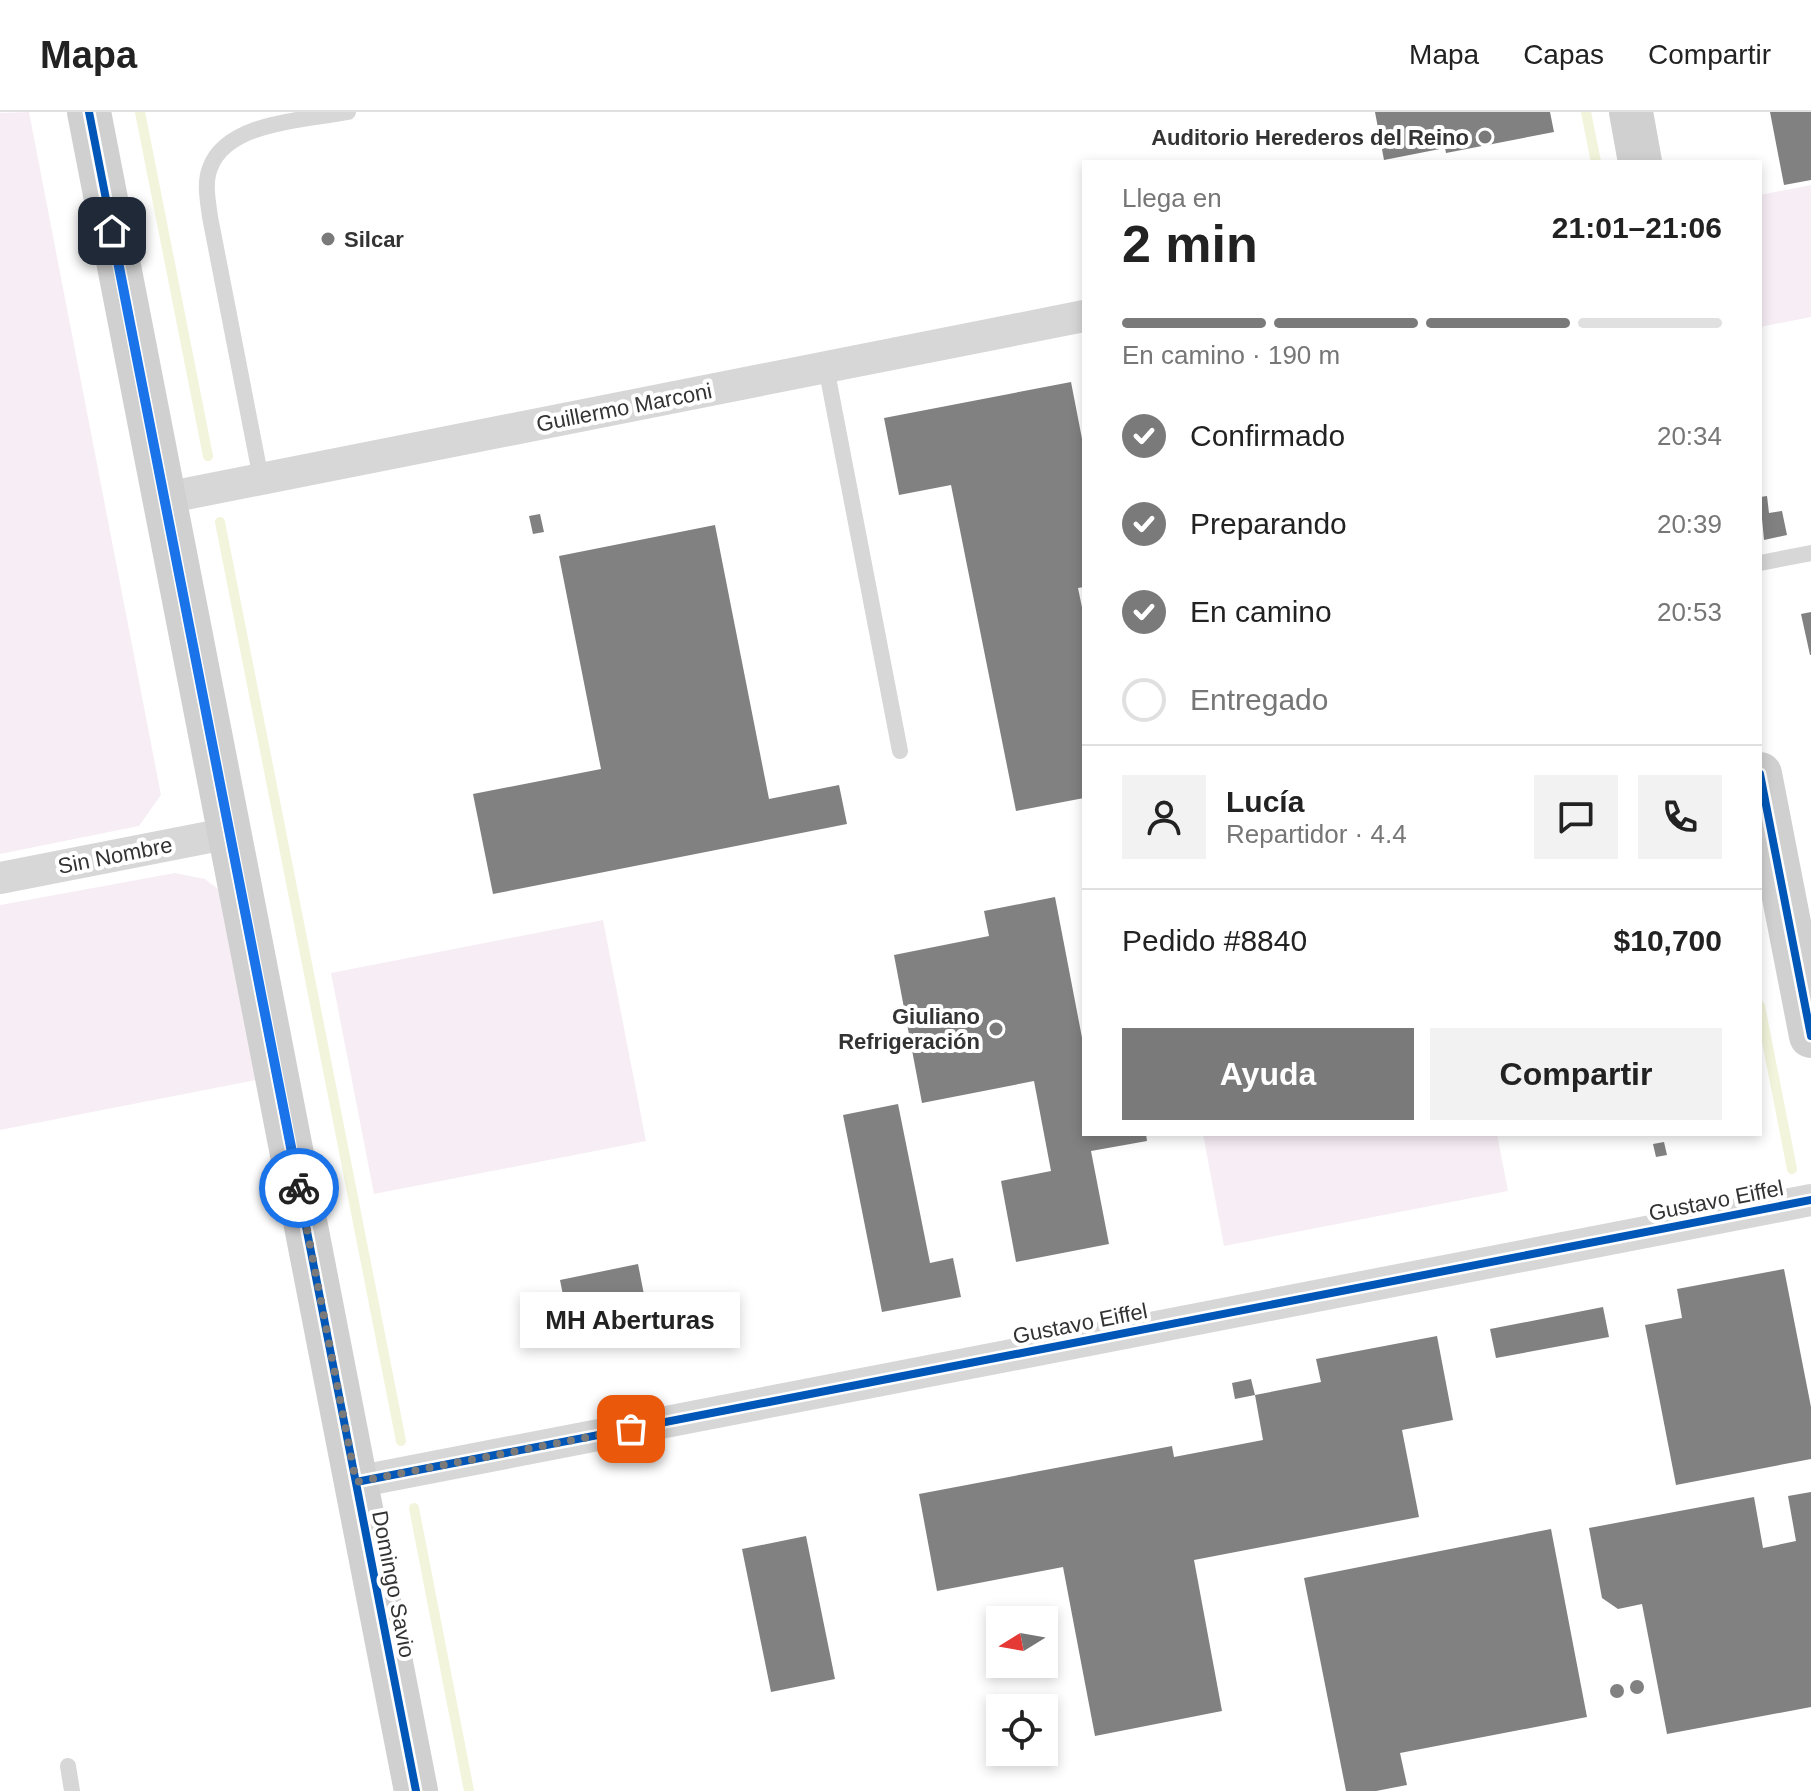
<!DOCTYPE html>
<html lang="es">
<head>
<meta charset="utf-8">
<style>
  :root { --surface:#fff; --page:#f2f2f2; --text:#222; --muted:#767676; --line:#e0e0e0; --accent:#7a7a7a }
  body { margin:0; font-family:Helvetica,sans-serif; background:var(--page); color:var(--text); height:100vh; display:flex; flex-direction:column; font-size:30px; white-space:nowrap }
  * { box-sizing:border-box; margin:0 }
  p { font-size:26px; color:var(--muted) }
  .icon { flex:none; width:44px; height:44px; fill:none; stroke:currentColor; stroke-width:2; stroke-linecap:round; stroke-linejoin:round }
  .map { position:relative; flex:1; overflow:hidden }
  .panel { position:absolute; left:1082px; top:48px; width:680px; height:976px; display:flex; flex-direction:column; background:var(--surface); border-radius:0px; box-shadow:0 4px 12px #0003 }
  .panel>* { flex:none }
  .needle { width:52px; rotate:259deg }
  .tools { position:absolute; left:986px; top:1494px; display:grid; gap:16px }
  .tools a { display:grid; place-items:center; width:72px; height:72px; border-radius:0px; background:var(--surface); box-shadow:0 4px 12px #0003; font-size:40px }
  .pin { position:absolute; display:grid; place-items:center; width:68px; height:68px; color:#fff; margin:-34px; border-radius:16px; box-shadow:0 4px 12px #0006 }
  .courier { position:absolute; display:grid; place-items:center; width:80px; height:80px; margin:-40px; border:6px solid #1a73e8; border-radius:50%; background:#fff; color:#222; box-shadow:0 2px 10px #0007 }
  .bubble { position:absolute; height:56px; border-radius:0px; background:var(--surface); box-shadow:0 4px 12px #0003; font-size:26px; font-weight:800; line-height:56px; text-align:center }
  .headline em { font-style:normal; font-weight:800 }
  .headline div { display:flex; flex-direction:column-reverse }
  .headline { display:flex; align-items:center; justify-content:space-between; height:136px; padding:0 40px }
  h1 { font-size:52px; font-weight:800; line-height:60px }
  .bar { display:grid; grid-template-columns:repeat(4,1fr); gap:12px 8px; align-content:center; height:96px; padding:0 40px }
  .bar i { height:10px; border-radius:6px; background:var(--line) }
  .bar .selected { background:var(--accent) }
  .bar p { grid-column:span 4 }
  .line { display:flex; align-items:center; gap:20px; padding:0 40px; border-top:2px solid var(--line) }
  .line div { flex:1 }
  .round { display:grid; place-items:center; flex:none; width:84px; height:84px; border-radius:0px; background:var(--page) }
  ol { padding:0 40px; list-style:none }
  li { display:flex; align-items:center; gap:24px; height:88px }
  li p { margin-inline-start:auto }
  li .icon { padding:8px; border-radius:50%; background:var(--accent); color:#fff; stroke-width:4 }
  li:last-child { color:var(--muted) }
  li i { width:44px; height:44px; border:4px solid var(--line); border-radius:50% }
  .action { display:flex; gap:16px; margin-top:auto; padding:16px 40px }
  .action a { flex:1; height:92px; border-radius:0px; background:var(--accent); color:#fff; font-size:32px; font-weight:800; line-height:92px; text-align:center }
  .action a+a { background:var(--page); color:var(--text) }
  header { display:flex; align-items:center; gap:48px; box-sizing:border-box; height:112px; padding:0 40px; background:var(--surface); border-bottom:2px solid var(--line) }
  header strong { font-size:38px }
  nav { display:flex; gap:44px; margin-inline-start:auto; font-size:28px }
  .map>svg:first-child { display:block }
  .green { fill:#f7eef5 }
  .lines { fill:none; stroke-linecap:round; stroke-linejoin:round }
  .stream { stroke:#f2f4db; stroke-width:10 }
  .building { fill:#818181 }
  .lane { stroke:#d7d7d7; stroke-width:16 }
  .street { stroke:#d7d7d7; stroke-width:32 }
  .secondary { stroke:#d0d0d0; stroke-width:44 }
  .cycleway-casing { stroke:#fff; stroke-width:13 }
  .cycleway { stroke:#0057b8; stroke-width:8 }
  .done { stroke:#7a7a7a; stroke-width:8; stroke-dasharray:0 14.4 }
  .route { stroke:#1a73e8; stroke-width:10 }
  .poi-dot { fill:#7a7a7a; stroke:#fff; stroke-width:3 }
  .labels { text-anchor:middle; stroke-width:8; stroke-linejoin:round; paint-order:stroke }
  .poi-label { font-size:22px; font-weight:bold; fill:#333; stroke:#fff; text-anchor:end }
  .street-label { font-size:22px; fill:#333; stroke:#fff }
</style>
</head>
<body>
<header>
<strong>Mapa</strong>
<nav><a>Mapa</a><a>Capas</a><a>Compartir</a></nav>
</header>
<div class="map">
<svg width="1811" height="1679" viewBox="0 0 1811 1679">
  <rect width="100%" height="100%" fill="#fff"/>
  <path class="green" d="M29,0L161,683L139,714L0,742V1Z
    M1811,73V205L1760,215V83Z
    M175,761L205,767L218,777L261,967L0,1018V793Z
    M603,808L646,1029L374,1082L331,861Z
    M1203,1022H1497L1508,1079L1224,1134Z"/>
  <g class="lines">
    <path class="stream" d="M140,0L208,344
      M1586,0L1596,50
      M220,410L401,1329
      M1760,894L1792,1057
      M414,1396L469,1679"/>
  </g>
  <path class="building" d="M1375,0H1550L1554,20L1446,41L1445,36L1384,48Z
    M1770,0H1811V68L1784,73Z
    M1071,270L1084,337V475L1078,476L1084,505V686L1016,699L951,373L899,383L884,306Z
    M1767,384L1769,401L1782,399L1787,423L1764,428L1760,385Z
    M540,402L544,420L533,422L529,404Z
    M715,413L769,687L839,673L847,712L493,782L473,682L601,657L559,444Z
    M1811,500V543H1810L1801,502Z
    M1055,785L1084,936V1022H1146L1147,1029L1091,1039L1109,1132L1016,1150L1001,1069L1051,1059L1034,969L922,991L894,843L989,824L984,799Z
    M898,992L930,1151L953,1146L961,1185L882,1200L843,1003Z
    M1664,1030L1667,1043L1656,1045L1653,1032Z
    M638,1152L649,1208L571,1224L560,1168Z
    M1784,1157L1811,1295V1347L1676,1373L1645,1213L1682,1206L1677,1177Z
    M1603,1195L1609,1225L1496,1246L1490,1217Z
    M1437,1224L1453,1308L1402,1318L1419,1405L1194,1448L1222,1599L1095,1624L1063,1455L937,1479L919,1382L1172,1334L1174,1345L1263,1328L1255,1283L1321,1270L1316,1247Z
    M1251,1267L1255,1283L1235,1287L1232,1271Z
    M1811,1380V1595L1667,1622L1642,1492L1618,1497L1602,1486L1589,1416L1754,1385L1763,1436L1796,1429L1788,1384Z
    M1551,1417L1587,1605L1400,1641L1407,1673L1376,1679H1346L1304,1466Z
    M806,1424L835,1567L771,1580L742,1437Z
    M1630 1575a7 7 0 1 1 14 0a7 7 0 1 1-14 0Z
    M1610 1579a7 7 0 1 1 14 0a7 7 0 1 1-14 0Z"/>
  <g class="lines">
    <path class="lane" d="M826,255L900,639
      M261,367L210,105C208,89 204,71 210,56C227,9 307,8 348,0
      M1760,451L1811,441
      M68,1654L72,1679"/>
    <path class="street" d="M165,386L1084,204
      M0,766L230,721
      M356,1370L1811,1088"/>
    <path class="secondary" d="M89,0L416,1679
      M1631,0L1640,50
      M1760,662L1811,924"/>
    <g class="cycleway-casing">
      <path id="cycleway" d="M89,0L416,1679
        M1760,662L1811,924
        M356,1370L1811,1088"/>
    </g>
    <use href="#cycleway" class="cycleway"/>
  </g>
  <g class="lines">
    <path class="done" d="M299,1076L356,1370L631,1317"/>
    <path class="route" d="M112,119L299,1076"/>
  </g>
  <g class="poi-dot">
    <circle cx="1485" cy="25" r="8"/>
    <circle cx="328" cy="127" r="8"/>
    <circle cx="996" cy="917" r="8"/>
  </g>
  <g class="labels">
    <g class="poi-label">
      <text x="1469" y="33">Auditorio Herederos del Reino</text>
      <text x="344" y="135" text-anchor="start">Silcar</text>
      <text x="980" y="912">Giuliano<tspan x="980" dy="25">Refrigeración</tspan></text>
    </g>
    <g class="street-label">
      <text transform="translate(624 295) rotate(-11)" y="8">Guillermo Marconi</text>
      <text transform="translate(115 743) rotate(-11)" y="8">Sin Nombre</text>
      <text transform="translate(1716 1088) rotate(-11)" y="8">Gustavo Eiffel</text>
      <text transform="translate(1080 1211) rotate(-11)" y="8">Gustavo Eiffel</text>
      <text transform="translate(394 1472) rotate(79)" y="8">Domingo Savio</text>
    </g>
  </g>
</svg>
<div class="tools">
<a><svg class="needle" viewBox="-14 -14 28 28"><path d="M0-13l5 13h-10z" fill="#e53935"/><path d="M0 13l5-13h-10z" fill="#767676"/></svg></a>
<a><svg class="icon" aria-label="locate" viewBox="0 0 24 24"><circle cx="12" cy="12" r="6"/><path d="M12 2v4M12 18v4M2 12h4M18 12h4"/></svg></a>
</div>
<div class="pin" style="left:631px;top:1317px;background:#ea580c"><svg class="icon" aria-label="bag" viewBox="0 0 24 24"><path d="M5 8h14l-1 12H6zM9 8a3 3 0 0 1 6 0"/></svg></div>
<div class="pin" style="left:112px;top:119px;background:#1f2937"><svg class="icon" aria-label="home" viewBox="0 0 24 24"><path d="M3 11l9-7 9 7M6 9v11h12V9"/></svg></div>
<div class="courier" style="left:299px;top:1076px"><svg class="icon" aria-label="bike" viewBox="0 0 24 24"><circle cx="6" cy="16" r="4"/><circle cx="18" cy="16" r="4"/><path d="M6 16l4-8h5l3 8M10 8l3 8H6M13 5h3"/></svg></div>
<div class="bubble" style="left:520px;top:1180px;width:220px">MH Aberturas</div>
<section class="panel">
<div class="headline"><div><h1>2 min</h1><p>Llega en</p></div><em>21:01–21:06</em></div>
<div class="bar"><i class="selected"></i><i class="selected"></i><i class="selected"></i><i></i><p>En camino · 190 m</p></div>
<ol>
<li><svg class="icon" aria-label="check" viewBox="0 0 24 24"><path d="M5 12l5 5 9-10"/></svg>Confirmado<p>20:34</p></li>
<li><svg class="icon" aria-label="check" viewBox="0 0 24 24"><path d="M5 12l5 5 9-10"/></svg>Preparando<p>20:39</p></li>
<li><svg class="icon" aria-label="check" viewBox="0 0 24 24"><path d="M5 12l5 5 9-10"/></svg>En camino<p>20:53</p></li>
<li><i></i>Entregado</li>
</ol>
<div class="line" style="height:144px"><a class="round"><svg class="icon" aria-label="person" viewBox="0 0 24 24"><circle cx="12" cy="8" r="4"/><path d="M4 21q1-7 8-7t8 7"/></svg></a><div><b>Lucía</b><p>Repartidor · 4.4</p></div><a class="round"><svg class="icon" aria-label="chat" viewBox="0 0 24 24"><path d="M4 5h16v11H9l-5 4z"/></svg></a><a class="round"><svg class="icon" aria-label="phone" viewBox="0 0 24 24"><path d="M5 4h4l2 5-3 2q2 4 5 5l2-3 5 2v4C11 20 4 13 5 4z"/></svg></a></div>
<div class="line" style="height:104px"><div>Pedido #8840</div><b>$10,700</b></div>
<div class="action"><a>Ayuda</a><a>Compartir</a></div>
</section>
</div>
</body>
</html>
